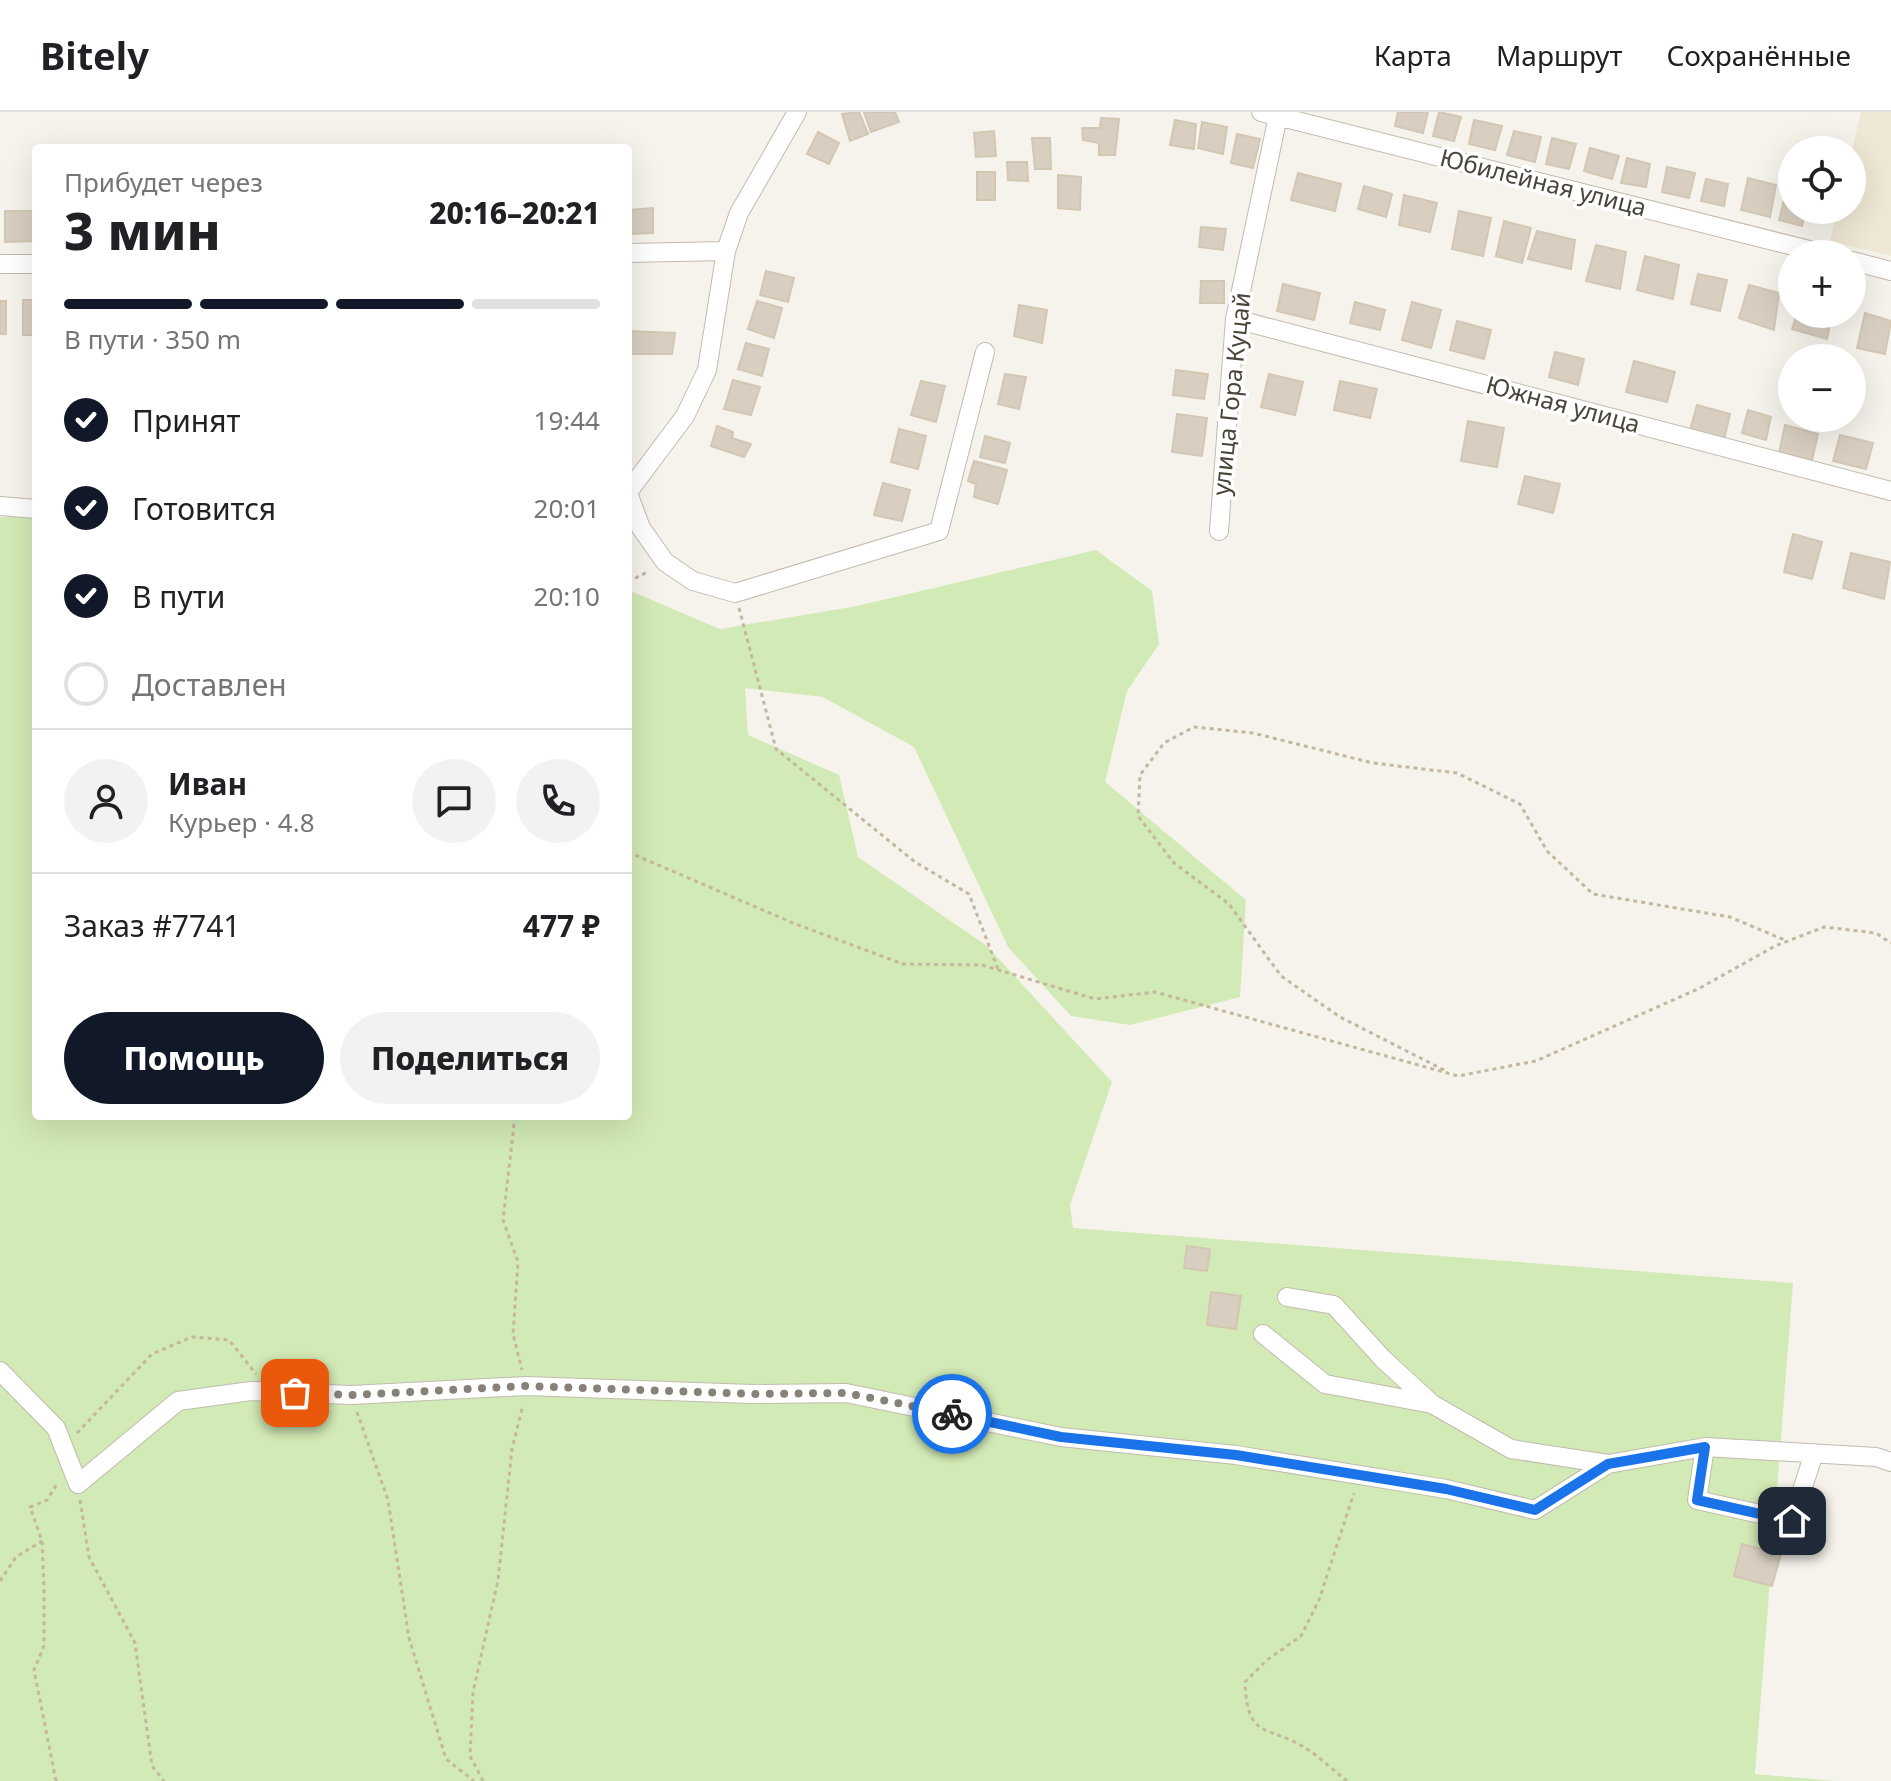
<!DOCTYPE html>
<html lang="ru">
<head>
<meta charset="utf-8">
<style>
  :root { --surface:#fff; --page:#f2f2f2; --text:#202124; --muted:#757577; --line:#e0e0e0; --accent:#111827 }
  body { margin:0; font-family:"Noto Sans",sans-serif; background:var(--page); color:var(--text); height:100vh; display:flex; flex-direction:column; font-size:30px; white-space:nowrap }
  * { box-sizing:border-box; margin:0 }
  p { font-size:26px; color:var(--muted) }
  .icon { flex:none; width:44px; height:44px; fill:none; stroke:currentColor; stroke-width:2; stroke-linecap:round; stroke-linejoin:round }
  .map { position:relative; flex:1; overflow:hidden }
  .drawer { position:absolute; left:32px; top:32px; width:600px; height:976px; display:flex; flex-direction:column; background:var(--surface); border-radius:8px; box-shadow:0 8px 32px #0002 }
  .drawer>* { flex:none }
  .controls { position:absolute; left:1778px; top:24px; display:grid; gap:16px }
  .controls a { display:grid; place-items:center; width:88px; height:88px; border-radius:50%; background:var(--surface); box-shadow:0 8px 32px #0002; font-size:40px }
  .pin { position:absolute; display:grid; place-items:center; width:68px; height:68px; color:#fff; margin:-34px; border-radius:16px; box-shadow:0 4px 12px #0006 }
  .courier { position:absolute; display:grid; place-items:center; width:80px; height:80px; margin:-40px; border:6px solid #1a73e8; border-radius:50%; background:#fff; color:#222; box-shadow:0 2px 10px #0007 }
  .head em { font-style:normal; font-weight:800 }
  .head div { display:flex; flex-direction:column-reverse }
  .head { display:flex; align-items:center; justify-content:space-between; height:136px; padding:0 32px }
  h1 { font-size:52px; font-weight:800; line-height:60px }
  .bar { display:grid; grid-template-columns:repeat(4,1fr); gap:12px 8px; align-content:center; height:96px; padding:0 32px }
  .bar i { height:10px; border-radius:6px; background:var(--line) }
  .bar .current { background:var(--accent) }
  .bar p { grid-column:span 4 }
  .line { display:flex; align-items:center; gap:20px; padding:0 32px; border-top:2px solid var(--line) }
  .line div { flex:1 }
  .round { display:grid; place-items:center; flex:none; width:84px; height:84px; border-radius:42px; background:var(--page) }
  ol { padding:0 32px; list-style:none }
  li { display:flex; align-items:center; gap:24px; height:88px }
  li p { margin-inline-start:auto }
  li .icon { padding:8px; border-radius:50%; background:var(--accent); color:#fff; stroke-width:4 }
  li:last-child { color:var(--muted) }
  li i { width:44px; height:44px; border:4px solid var(--line); border-radius:50% }
  .cta { display:flex; gap:16px; margin-top:auto; padding:16px 32px }
  .cta a { flex:1; height:92px; border-radius:48px; background:var(--accent); color:#fff; font-size:32px; font-weight:800; line-height:92px; text-align:center }
  .cta a+a { background:var(--page); color:var(--text) }
  header { display:flex; align-items:center; gap:48px; box-sizing:border-box; height:112px; padding:0 40px; background:var(--surface); border-bottom:2px solid var(--line) }
  header strong { font-size:38px }
  nav { display:flex; gap:44px; margin-inline-start:auto; font-size:28px }
  .map>svg:first-child { display:block }
  .education { fill:#efe8d6 }
  .green { fill:#d2eab5 }
  .building { fill:#d8cfc1; stroke:#d3c7b4; stroke-width:2 }
  .lines { fill:none; stroke-linecap:round; stroke-linejoin:round }
  .minor-casing { stroke:#c2bbae; stroke-width:20 }
  .path { stroke:#c4b79f; stroke-width:3; stroke-dasharray:4 4; stroke-linecap:butt }
  .minor { stroke:#fff; stroke-width:18 }
  .done { stroke:#878178; stroke-width:8; stroke-dasharray:0 14.4 }
  .route { stroke:#1a73e8; stroke-width:10 }
  .labels { text-anchor:middle; stroke-width:7; stroke-linejoin:round; paint-order:stroke }
  .street-label { font-size:24px; fill:#4b4439; stroke:#fff }
</style>
</head>
<body>
<header>
<strong>Bitely</strong>
<nav><a>Карта</a><a>Маршрут</a><a>Сохранённые</a></nav>
</header>
<div class="map">
<svg width="1891" height="1669" viewBox="0 0 1891 1669">
  <rect width="100%" height="100%" fill="#f6f3ec"/>
  <path class="education" d="M1861,0H1891V144L1830,129L1837,98H1852V38Z"/>
  <path class="green" d="M0,405H36V1004H628V478L720,517L857,494L1096,438L1152,479L1159,532L1127,579L1105,670L1246,788L1240,885L1130,913L1071,904L1008,835L914,635L823,585L745,576L748,623L839,663L858,745L987,834L1112,970L1070,1093L1073,1116L1793,1171L1755,1662L1835,1669H0Z"/>
  <path class="building" d="M859,0L868,22L850,29L842,2Z
    M864,0H895L899,10L871,20Z
    M1398,0H1428L1423,21L1395,14Z
    M1439,0L1461,5L1454,29L1433,24Z
    M1101,6L1119,7L1115,43H1099V31L1083,28L1082,16H1100Z
    M1175,8L1196,12L1194,37L1170,33Z
    M1474,8L1502,14L1495,38L1469,32Z
    M1202,10L1227,15L1223,42L1198,36Z
    M994,19L996,44L976,45L974,21Z
    M1514,19L1541,25L1535,50L1507,43Z
    M818,20L839,31L829,52L807,42Z
    M1237,22L1260,27L1253,56L1231,51Z
    M1032,26H1050L1051,57H1035Z
    M1552,26L1576,32L1569,57L1546,52Z
    M1590,36L1619,44L1612,67L1584,59Z
    M1627,46L1650,52L1646,75L1621,71Z
    M1007,50H1027L1028,69L1008,68Z
    M1667,55L1695,61L1689,86L1662,80Z
    M977,60H995V88H977Z
    M1298,61L1341,72L1335,99L1291,88Z
    M1058,63L1081,65L1080,98L1058,96Z
    M1748,66L1776,73L1770,105L1741,98Z
    M1706,67L1728,72L1724,94L1701,89Z
    M1364,74L1392,82L1386,105L1358,97Z
    M1404,83L1437,91L1430,120L1399,113Z
    M1785,84L1792,86V98H1806L1802,114L1779,108Z
    M653,96V121L628,122V98Z
    M5,99H35L36,129L5,130Z
    M1459,99L1491,106L1483,144L1452,137Z
    M1504,109L1531,116L1522,151L1496,144Z
    M1201,115L1226,117L1223,138L1199,135Z
    M1537,119L1575,128L1571,157L1528,147Z
    M1596,133L1626,140L1620,177L1586,169Z
    M1645,144L1679,153L1673,187L1637,178Z
    M766,159L794,166L788,190L760,183Z
    M1698,162L1727,168L1720,199L1691,192Z
    M1201,169H1224V191H1200Z
    M1283,172L1320,181L1314,208L1277,199Z
    M1749,173L1779,181L1774,218L1739,206Z
    M23,188H36V223H23Z
    M0,189H6V222H0Z
    M757,189L782,196L774,226L748,217Z
    M1355,190L1385,198L1380,218L1350,211Z
    M1412,190L1441,198L1431,236L1402,228Z
    M1019,193L1047,198L1042,231L1014,224Z
    M1865,201L1891,209L1885,242L1857,236Z
    M1797,202H1832L1827,227L1792,217Z
    M1457,209L1491,218L1484,247L1450,238Z
    M628,219L675,221L672,242H628Z
    M746,231L769,237L762,264L738,257Z
    M1555,240L1584,247L1578,273L1549,265Z
    M1634,249L1675,260L1667,290L1626,280Z
    M1176,258L1208,262L1204,287L1173,283Z
    M1005,262L1026,265L1019,297L998,292Z
    M1269,262L1303,270L1295,303L1261,295Z
    M733,268L760,275L751,303L724,297Z
    M921,269L945,274L936,310L911,303Z
    M1340,269L1377,277L1370,306L1334,298Z
    M1697,293L1730,302L1724,328L1690,318Z
    M1748,298L1771,305L1766,328L1742,321Z
    M1177,302L1207,306L1202,344L1172,340Z
    M1468,309L1504,316L1497,355L1461,349Z
    M1785,313L1818,322L1812,348L1779,341Z
    M717,314L733,320L732,326L751,332L744,345L711,334Z
    M899,317L926,324L918,357L891,350Z
    M1840,323L1873,331L1866,357L1833,349Z
    M985,324L1010,331L1005,351L980,345Z
    M974,349L1007,358L998,392L974,385L976,372L968,369Z
    M1525,364L1560,372L1553,401L1518,392Z
    M883,371L910,378L902,409L874,403Z
    M1793,422L1822,430L1812,467L1784,460Z
    M1851,441L1890,450L1884,487L1843,476Z
    M1187,1134L1210,1137L1207,1159L1184,1156Z
    M1211,1180L1241,1184L1236,1217L1207,1213Z
    M1742,1432L1781,1442L1772,1474L1734,1464Z"/>
  <g class="lines">
    <g class="minor-casing">
      <path id="minor" d="M1261,0L1825,142
        M628,141L726,139
        M1852,149L1891,159
        M0,152H36
        M1235,207L1891,379
        M628,380L685,304L707,258L726,139L739,101L797,0
        M628,381L641,416L665,450L693,469L735,481L939,419L985,240
        M0,394L36,397
        M1219,419L1235,207L1278,4
        M1287,1185L1334,1193L1383,1247L1432,1292
        M1263,1222L1325,1272L1432,1292L1511,1337L1608,1352
        M0,1259L56,1316L78,1372L178,1289L251,1279L351,1283L526,1274L752,1282L846,1281L1061,1325L1236,1343L1446,1377L1535,1398L1608,1352L1705,1335L1876,1345L1891,1350
        M1705,1335L1697,1388L1792,1409L1814,1341"/>
    </g>
    <path class="path" d="M628,470L649,459
      M739,496L776,637L915,750L969,782L998,857
      M628,740L793,811L903,852L982,853L1095,887L1155,880L1458,964L1536,949L1700,876L1775,834L1824,815L1876,821L1891,831
      M1444,958L1340,905L1281,864L1229,792L1174,751L1138,704L1140,663L1164,631L1194,615L1253,621L1373,651L1457,661L1520,692L1547,739L1593,782L1730,805L1787,829
      M515,1004L503,1108L518,1150L513,1222L522,1258
      M357,1300L388,1388L409,1526L446,1647L474,1669
      M77,1321L152,1242L192,1225L229,1228L256,1262
      M80,1388L89,1445L135,1531L152,1654L164,1669
      M0,1469L16,1445L42,1429
      M56,1669L34,1558L44,1534V1475L42,1429L30,1395L47,1388L57,1372
      M483,1669L470,1644L473,1580L498,1468L512,1337L523,1293
      M1347,1669C1334,1659 1321,1646 1307,1637C1269,1612 1247,1630 1245,1570L1267,1548L1301,1524L1319,1488L1354,1381"/>
    <use href="#minor" class="minor"/>
  </g>
  <g class="lines">
    <path class="done" d="M295,1281L351,1283L526,1274L752,1282L846,1281L952,1302"/>
    <path class="route" d="M952,1302L1061,1325L1236,1343L1446,1377L1535,1398L1608,1352L1705,1335L1697,1388L1792,1409"/>
  </g>
  <g class="labels">
    <g class="street-label">
      <text transform="translate(1543 71) rotate(14)" y="8">Юбилейная улица</text>
      <text transform="translate(1232 282) rotate(-84)" y="8">улица Гора Куцай</text>
      <text transform="translate(1563 293) rotate(15)" y="8">Южная улица</text>
    </g>
  </g>
</svg>
<div class="controls">
<a><svg class="icon" aria-label="locate" viewBox="0 0 24 24"><circle cx="12" cy="12" r="6"/><path d="M12 2v4M12 18v4M2 12h4M18 12h4"/></svg></a>
<a>+</a>
<a>−</a>
</div>
<div class="pin" style="left:295px;top:1281px;background:#ea580c"><svg class="icon" aria-label="bag" viewBox="0 0 24 24"><path d="M5 8h14l-1 12H6zM9 8a3 3 0 0 1 6 0"/></svg></div>
<div class="pin" style="left:1792px;top:1409px;background:#1f2937"><svg class="icon" aria-label="home" viewBox="0 0 24 24"><path d="M3 11l9-7 9 7M6 9v11h12V9"/></svg></div>
<div class="courier" style="left:952px;top:1302px"><svg class="icon" aria-label="bike" viewBox="0 0 24 24"><circle cx="6" cy="16" r="4"/><circle cx="18" cy="16" r="4"/><path d="M6 16l4-8h5l3 8M10 8l3 8H6M13 5h3"/></svg></div>
<section class="drawer">
<div class="head"><div><h1>3 мин</h1><p>Прибудет через</p></div><em>20:16–20:21</em></div>
<div class="bar"><i class="current"></i><i class="current"></i><i class="current"></i><i></i><p>В пути · 350 m</p></div>
<ol>
<li><svg class="icon" aria-label="check" viewBox="0 0 24 24"><path d="M5 12l5 5 9-10"/></svg>Принят<p>19:44</p></li>
<li><svg class="icon" aria-label="check" viewBox="0 0 24 24"><path d="M5 12l5 5 9-10"/></svg>Готовится<p>20:01</p></li>
<li><svg class="icon" aria-label="check" viewBox="0 0 24 24"><path d="M5 12l5 5 9-10"/></svg>В пути<p>20:10</p></li>
<li><i></i>Доставлен</li>
</ol>
<div class="line" style="height:144px"><a class="round"><svg class="icon" aria-label="person" viewBox="0 0 24 24"><circle cx="12" cy="8" r="4"/><path d="M4 21q1-7 8-7t8 7"/></svg></a><div><b>Иван</b><p>Курьер · 4.8</p></div><a class="round"><svg class="icon" aria-label="chat" viewBox="0 0 24 24"><path d="M4 5h16v11H9l-5 4z"/></svg></a><a class="round"><svg class="icon" aria-label="phone" viewBox="0 0 24 24"><path d="M5 4h4l2 5-3 2q2 4 5 5l2-3 5 2v4C11 20 4 13 5 4z"/></svg></a></div>
<div class="line" style="height:104px"><div>Заказ #7741</div><b>477 ₽</b></div>
<div class="cta"><a>Помощь</a><a>Поделиться</a></div>
</section>
</div>
</body>
</html>
